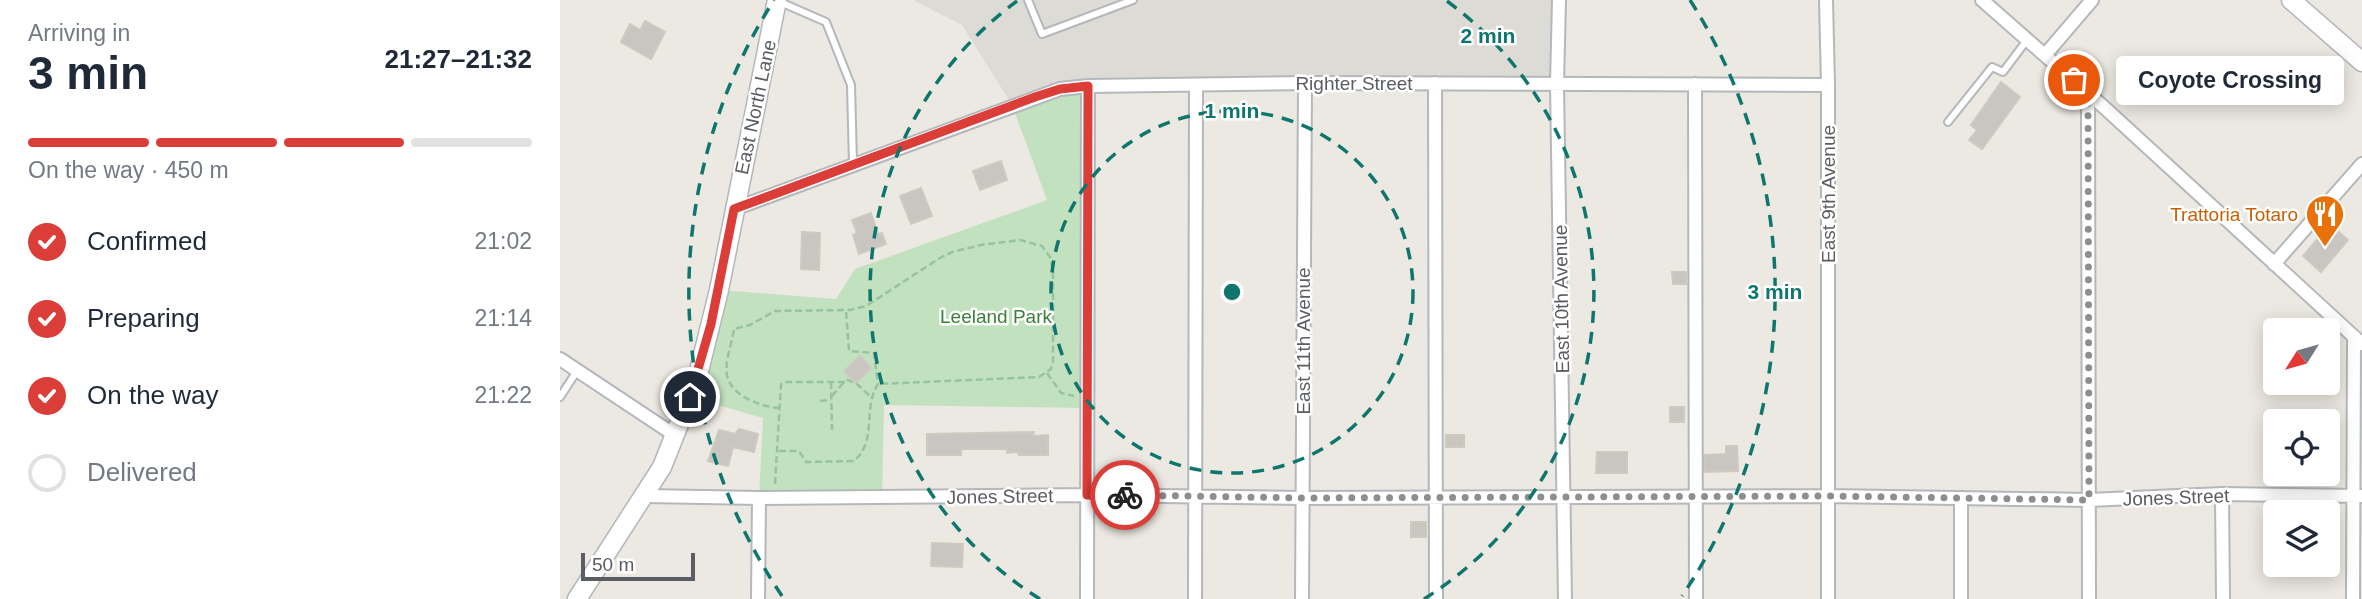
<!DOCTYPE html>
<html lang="en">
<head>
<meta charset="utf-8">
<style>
  :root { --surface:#fff; --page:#f2f2f3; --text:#1f2937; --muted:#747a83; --line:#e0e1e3; --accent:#db3d38 }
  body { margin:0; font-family:Helvetica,sans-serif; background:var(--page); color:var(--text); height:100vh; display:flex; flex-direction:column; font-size:26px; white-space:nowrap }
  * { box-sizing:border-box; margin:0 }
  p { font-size:23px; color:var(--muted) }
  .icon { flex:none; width:38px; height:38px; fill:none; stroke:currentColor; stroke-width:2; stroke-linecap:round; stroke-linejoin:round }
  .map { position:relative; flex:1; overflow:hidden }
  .drawer { display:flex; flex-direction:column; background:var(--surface); width:560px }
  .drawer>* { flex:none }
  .needle { width:46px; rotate:233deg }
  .controls { position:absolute; left:1703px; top:318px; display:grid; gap:14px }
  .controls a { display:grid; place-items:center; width:77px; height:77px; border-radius:7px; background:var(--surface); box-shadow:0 4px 18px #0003; font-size:35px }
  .scale { position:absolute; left:21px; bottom:18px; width:114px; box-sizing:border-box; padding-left:7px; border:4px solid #5a5d61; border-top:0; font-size:19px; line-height:24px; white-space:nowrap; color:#5a5d61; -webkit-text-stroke:5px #fff; paint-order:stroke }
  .pin { position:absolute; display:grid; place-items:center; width:60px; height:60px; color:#fff; margin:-30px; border:4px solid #fff; border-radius:50%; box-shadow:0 2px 7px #0007 }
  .courier { position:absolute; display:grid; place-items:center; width:70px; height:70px; margin:-35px; border:5px solid #db3d38; border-radius:50%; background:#fff; color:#222; box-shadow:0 2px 9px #0007 }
  .bubble { position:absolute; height:49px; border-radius:7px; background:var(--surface); box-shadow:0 4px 18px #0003; font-size:23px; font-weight:800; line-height:49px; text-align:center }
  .headline em { font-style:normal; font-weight:800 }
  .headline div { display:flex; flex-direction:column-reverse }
  .headline { display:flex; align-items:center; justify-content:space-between; height:119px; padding:0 28px }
  h1 { font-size:46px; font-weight:800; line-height:52px }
  .bar { display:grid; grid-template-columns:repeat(4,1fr); gap:10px 7px; align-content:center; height:84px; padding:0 28px }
  .bar i { height:9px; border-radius:5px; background:var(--line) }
  .bar .selected { background:var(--accent) }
  .bar p { grid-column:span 4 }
  ol { padding:0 28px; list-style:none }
  li { display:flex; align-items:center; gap:21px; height:77px }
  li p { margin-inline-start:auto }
  li .icon { padding:7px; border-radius:50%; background:var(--accent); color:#fff; stroke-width:4 }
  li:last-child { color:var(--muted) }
  li i { width:38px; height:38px; border:4px solid var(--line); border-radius:50% }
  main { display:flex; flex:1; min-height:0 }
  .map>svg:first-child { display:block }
  .industrial { fill:#dddbd6 }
  .green { fill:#c1e1bf }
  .building { fill:#c9c5c0; stroke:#cfcac0; stroke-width:2 }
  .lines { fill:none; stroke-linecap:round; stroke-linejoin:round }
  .lane-casing { stroke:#b4b7bb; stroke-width:10 }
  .street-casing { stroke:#b4b7bb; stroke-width:16 }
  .secondary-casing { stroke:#b3b6bb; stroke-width:21 }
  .path { stroke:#99c2a2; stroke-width:2.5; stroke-dasharray:7 3.5; stroke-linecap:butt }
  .lane { stroke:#fff; stroke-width:6 }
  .street { stroke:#fff; stroke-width:12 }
  .secondary { stroke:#fff; stroke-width:18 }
  .done { stroke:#8d8e8e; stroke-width:7; stroke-dasharray:0 12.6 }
  .route { stroke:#db3d38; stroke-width:9 }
  .ring { fill:none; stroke:#0f766e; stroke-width:3.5; stroke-dasharray:12 9 }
  .labels { text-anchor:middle; stroke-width:5; stroke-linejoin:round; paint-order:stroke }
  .street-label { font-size:19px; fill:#5a5d61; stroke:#fff }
  .food-label { font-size:19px; fill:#c56008; stroke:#fff; text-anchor:end }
  .park-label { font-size:19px; fill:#3b7f3a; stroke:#fff }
  .centre { fill:#0f766e; stroke:#fff; stroke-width:3.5 }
  .ring-label { font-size:21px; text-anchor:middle; font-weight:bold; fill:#0f766e; stroke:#fff; stroke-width:5; stroke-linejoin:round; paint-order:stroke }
</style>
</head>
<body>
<main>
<section class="drawer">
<div class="headline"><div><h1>3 min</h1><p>Arriving in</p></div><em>21:27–21:32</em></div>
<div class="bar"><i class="selected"></i><i class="selected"></i><i class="selected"></i><i></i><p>On the way · 450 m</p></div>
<ol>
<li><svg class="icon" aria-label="check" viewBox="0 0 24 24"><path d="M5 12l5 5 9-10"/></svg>Confirmed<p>21:02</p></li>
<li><svg class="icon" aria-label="check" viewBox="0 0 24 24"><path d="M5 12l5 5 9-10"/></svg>Preparing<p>21:14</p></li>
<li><svg class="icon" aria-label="check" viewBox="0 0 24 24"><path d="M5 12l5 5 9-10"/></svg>On the way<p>21:22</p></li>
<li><i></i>Delivered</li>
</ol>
</section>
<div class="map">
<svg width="1802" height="599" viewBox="0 0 1802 599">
  <rect width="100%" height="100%" fill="#ebe9e1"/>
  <path class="industrial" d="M353,0H999L997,84L528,86L452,105L402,25Z"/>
  <path class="green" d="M528,86V408L324,405L322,497L199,498L203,418L130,397L159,290L276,299L295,269L487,200L452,105Z"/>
  <path class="building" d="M85,21L105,32L91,59L61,42L70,24L80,30Z
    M1441,82L1460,97L1422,149L1409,140L1417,130L1411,125Z
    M441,161L447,180L420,190L413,171Z
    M361,188L372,216L351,224L340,196Z
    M311,213L318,234L322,233L326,244L299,254L293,235L297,233L292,220Z
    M1770,224L1788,240L1761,272L1743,256Z
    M242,232L260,233L259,270L241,269Z
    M1112,272H1126V284H1113Z
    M300,356L311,368L296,383L284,371Z
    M1110,407H1124V422H1110Z
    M179,429L198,434L194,452L173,447L168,466L148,461L159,430L175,434Z
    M474,432L473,436L488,435V455H459L458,452L447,453V449H401V455H367V434Z
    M886,435H904V447H886Z
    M1166,446H1177L1178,471L1144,472V455L1166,454Z
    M1037,452H1067V473H1036Z
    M851,522H866V537H851Z
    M372,543L403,544L402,567L371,566Z"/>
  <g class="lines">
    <g class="lane-casing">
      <path id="lane" d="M468,0L482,34L573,0
        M220,2L266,22L291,85L293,164
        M1388,122L1432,67L1443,72L1467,40
        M0,397L17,371"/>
    </g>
    <g class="street-casing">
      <path id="street" d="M999,0L997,84L1005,599
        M1266,0L1268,85V599
        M1422,0L1546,109L1802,344
        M1485,55L1532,0
        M875,83L876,599
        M1135,84L1136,599
        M1528,93L1529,599
        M174,209L500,89L528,86L745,83L1268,85
        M1714,264L1802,164
        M0,359L116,436
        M1662,494L1663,599
        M85,496L199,498L527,495L742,498L1269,496L1529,500L1662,494L1802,496
        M198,599L199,498
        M527,599L528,86
        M635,599L636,85
        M742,599L745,83
        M1401,599V498
        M1793,599L1794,337"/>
    </g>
    <g class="secondary-casing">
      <path id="secondary" d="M1731,0L1802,62
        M17,599L102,467L137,379L159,290L217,0"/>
    </g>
    <path class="path" d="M487,373L501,393L514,396
      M271,382L272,430
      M272,396L284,382
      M260,401L271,400
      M220,408C203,407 175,398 168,379C163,365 172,344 174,329L190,325L215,311L290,310L306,306L380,258L392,252L421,245L460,240L482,246L490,257L493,270V362L491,369L479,377L318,384
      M219,451H239L246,462L294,461C318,440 302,409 318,384L314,353L289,351L286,310
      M215,484L221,384L224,382H284L286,379L298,385L311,397"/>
    <use href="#lane" class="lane"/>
    <use href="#street" class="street"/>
    <use href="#secondary" class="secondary"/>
  </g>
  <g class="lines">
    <path class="done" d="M565,495L742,498L1269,496L1529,500L1528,93L1514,80"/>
    <path class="route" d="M130,397L151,324L174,209L475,97L500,89L528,86L527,495H565"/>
  </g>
  <g class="ring">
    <circle cx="672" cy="292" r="181"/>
    <path d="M480 599A362 362 0 0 1 457 1M887 1A362 362 0 0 1 864 599"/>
    <path d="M222 596A543 543 0 0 1 214 0M1130 0A543 543 0 0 1 1122 596"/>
  </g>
  <defs>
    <g id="restaurant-pin" transform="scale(2.0125)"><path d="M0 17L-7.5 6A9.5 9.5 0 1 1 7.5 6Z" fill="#e8710a" stroke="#fff"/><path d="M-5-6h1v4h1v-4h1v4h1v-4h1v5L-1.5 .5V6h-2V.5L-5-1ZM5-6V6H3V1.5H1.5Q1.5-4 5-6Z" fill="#fff"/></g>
  </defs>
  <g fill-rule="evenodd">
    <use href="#restaurant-pin" x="1765" y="214"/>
  </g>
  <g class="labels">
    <g class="street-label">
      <text x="794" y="90">Righter Street</text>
      <text transform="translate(195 107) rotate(-78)" y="7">East North Lane</text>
      <text transform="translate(1268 194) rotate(-90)" y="7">East 9th Avenue</text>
      <text transform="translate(1001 299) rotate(-91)" y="7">East 10th Avenue</text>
      <text transform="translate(743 341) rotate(-90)" y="7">East 11th Avenue</text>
      <text transform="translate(440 496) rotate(-1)" y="7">Jones Street</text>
      <text transform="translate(1616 497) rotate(-2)" y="7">Jones Street</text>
    </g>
    <g class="food-label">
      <text x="1738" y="221">Trattoria Totaro</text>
    </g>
    <g class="park-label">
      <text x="436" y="323">Leeland Park</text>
    </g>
  </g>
  <circle cx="672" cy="292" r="10" class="centre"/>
  <g class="ring-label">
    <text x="928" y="43">2 min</text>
    <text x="672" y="118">1 min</text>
    <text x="1215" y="299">3 min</text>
  </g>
</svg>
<div class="controls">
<a><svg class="needle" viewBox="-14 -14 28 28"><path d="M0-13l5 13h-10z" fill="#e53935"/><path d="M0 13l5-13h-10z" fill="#747a83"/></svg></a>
<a><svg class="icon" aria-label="locate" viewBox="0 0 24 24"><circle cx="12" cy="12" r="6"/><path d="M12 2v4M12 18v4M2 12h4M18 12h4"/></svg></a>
<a><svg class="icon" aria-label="layers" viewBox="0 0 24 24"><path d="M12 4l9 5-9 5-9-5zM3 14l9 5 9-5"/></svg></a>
</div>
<div class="scale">50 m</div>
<div class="pin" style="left:1514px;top:80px;background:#ea580c"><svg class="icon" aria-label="bag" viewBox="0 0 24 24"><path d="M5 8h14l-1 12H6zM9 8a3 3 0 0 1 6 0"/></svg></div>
<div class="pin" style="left:130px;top:397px;background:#1f2937"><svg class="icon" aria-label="home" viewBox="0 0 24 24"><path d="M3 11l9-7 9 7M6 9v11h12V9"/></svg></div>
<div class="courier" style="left:565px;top:495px"><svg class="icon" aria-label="bike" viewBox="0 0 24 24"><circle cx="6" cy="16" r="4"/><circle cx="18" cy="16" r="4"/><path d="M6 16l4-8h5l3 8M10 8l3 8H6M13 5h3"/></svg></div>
<div class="bubble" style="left:1556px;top:56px;width:228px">Coyote Crossing</div>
</div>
</main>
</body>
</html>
